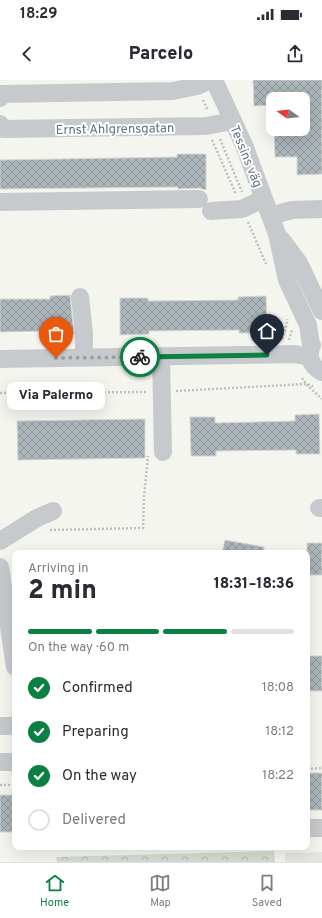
<!DOCTYPE html>
<html lang="en">
<head>
<meta charset="utf-8">
<style>
  :root { --surface:#fff; --page:#f7f7f7; --text:#2b2b33; --muted:#7c7c81; --line:#e1e1e2; --accent:#0b8043 }
  body { margin:0; font-family:Overpass,sans-serif; background:var(--page); color:var(--text); height:100vh; display:flex; flex-direction:column; font-size:15px; white-space:nowrap }
  * { box-sizing:border-box; margin:0 }
  p { font-size:13px; color:var(--muted) }
  .icon { flex:none; width:22px; height:22px; fill:none; stroke:currentColor; stroke-width:2; stroke-linecap:round; stroke-linejoin:round }
  .map { position:relative; flex:1; overflow:hidden }
  .details { position:absolute; left:12px; top:470px; width:298px; height:300px; display:flex; flex-direction:column; background:var(--surface); border-radius:8px; box-shadow:0 4px 16px #0002 }
  .details>* { flex:none }
  .needle { width:26px; rotate:284deg }
  .buttons { position:absolute; left:266px; top:12px; display:grid; gap:8px }
  .buttons a { display:grid; place-items:center; width:44px; height:44px; border-radius:8px; background:var(--surface); box-shadow:0 4px 16px #0002; font-size:20px }
  .pin { position:absolute; display:grid; place-items:center; width:34px; height:34px; color:#fff; margin:-41px -17px; border-radius:50% 50% 50% 0; rotate:-45deg; box-shadow:0 0 4px #0007 }
  .pin .icon { rotate:45deg }
  .courier { position:absolute; display:grid; place-items:center; width:40px; height:40px; margin:-20px; border:3px solid #0b8043; border-radius:50%; background:#fff; color:#222; box-shadow:0 1px 5px #0007 }
  .bubble { position:absolute; height:28px; border-radius:8px; background:var(--surface); box-shadow:0 4px 16px #0002; font-size:13px; font-weight:800; line-height:28px; text-align:center }
  .head em { font-style:normal; font-weight:800 }
  .head div { display:flex; flex-direction:column-reverse }
  .head { display:flex; align-items:center; justify-content:space-between; height:68px; padding:0 16px }
  h1 { font-size:26px; font-weight:800; line-height:30px }
  .bar { display:grid; grid-template-columns:repeat(4,1fr); gap:6px 4px; align-content:center; height:48px; padding:0 16px }
  .bar i { height:5px; border-radius:3px; background:var(--line) }
  .bar .active { background:var(--accent) }
  .bar p { grid-column:span 4 }
  ol { padding:0 16px; list-style:none }
  li { display:flex; align-items:center; gap:12px; height:44px }
  li p { margin-inline-start:auto }
  li .icon { padding:4px; border-radius:50%; background:var(--accent); color:#fff; stroke-width:4 }
  li:last-child { color:var(--muted) }
  li i { width:22px; height:22px; border:2px solid var(--line); border-radius:50% }
  .status { display:flex; justify-content:space-between; align-items:center; height:28px; padding:0 20px; background:var(--surface); direction:ltr }
  .status svg { height:11px; fill:currentColor }
  header { display:flex; justify-content:space-between; align-items:center; height:52px; padding:0 16px; background:var(--surface); font-size:18px; font-weight:800 }
  .menu { display:flex; justify-content:space-around; align-items:center; height:56px; border-top:1px solid var(--line); background:var(--surface); font-size:11px; color:var(--muted) }
  .menu a { display:grid; justify-items:center; gap:2px }
  .menu .active { color:var(--accent) }
  .map>svg:first-child { display:block }
  .built { fill:#e5e6e4 }
  .park { fill:url(#park-crowns) }
  .building { fill:url(#building-cross-hatch); stroke:#d6d6d3 }
  .lines { fill:none; stroke-linecap:round; stroke-linejoin:round }
  .path { stroke:#bdc0c2; stroke-width:2.5; stroke-dasharray:2 2; stroke-linecap:butt }
  .minor { stroke:#c7cacd; stroke-width:18 }
  .done { stroke:#95a2aa; stroke-width:4; stroke-dasharray:0 7.2 }
  .route { stroke:#0b8043; stroke-width:5 }
  .labels { text-anchor:middle; stroke-width:4; stroke-linejoin:round; paint-order:stroke }
  .street-label { font-size:13px; fill:#617584; stroke:#fff }
</style>
</head>
<body>
<div class="status"><b>18:29</b><svg viewBox="0 0 49 12"><path d="M0 12V9h3v3zM5 12V6h3v6zM10 12V3h3v9zM15 12V0h3v12zM26 1h20v11H26zM47 4h2v5h-2z"/></svg></div>
<header><svg class="icon" aria-label="back" viewBox="0 0 24 24"><path d="M15 5l-7 7 7 7"/></svg>Parcelo<svg class="icon" aria-label="share" viewBox="0 0 24 24"><path d="M12 15V3M7 8l5-5 5 5M5 13v7h14v-7"/></svg></header>
<div class="map">
<svg width="322" height="782" viewBox="0 0 322 782">
  <defs>
    <pattern id="park-crowns" width="20" height="18" patternUnits="userSpaceOnUse"><rect width="20" height="18" fill="#d5ddd1"/><path d="M2 6a3 3 0 1 1 6 0M12 15a3 3 0 1 1 6 0" fill="none" stroke="#b0b8af"/></pattern>
    <pattern id="building-cross-hatch" width="8" height="8" patternUnits="userSpaceOnUse"><rect width="8" height="8" fill="#acb5b9"/><path d="M0 0l8 8M0 8l8-8" fill="none" stroke="#8f989c"/></pattern>
  </defs>
  <rect width="100%" height="100%" fill="#f5f5f0"/>
  <path class="built" d="M322,772V782H285V773Z"/>
  <path class="park" d="M274,771L275,782H57L56,777Z"/>
  <path class="building" d="M253,0H322V94L297,95V77H275L274,49H303V19H273V25L254,26Z
    M177,74H206V110L199,108L178,109V107L0,109V80L177,77Z
    M70,215L74,254H50V251L0,252V219H50V216Z
    M266,216L267,253H239V250L149,251V254L120,255V218H148V221L238,220V217Z
    M319,334L320,374H296V370L216,371V376H191L190,337H215V343L295,341V335Z
    M145,339V378L18,380L17,341Z
    M225,460L264,467V473H222Z
    M307,463H322V495H307Z
    M307,576H322V611H307Z
    M307,693H322V730H307Z
    M0,715H15V752H0Z"/>
  <g class="lines">
    <path class="path" d="M203,20L208,31
      M220,59L242,112
      M212,60L236,114
      M248,142L266,184
      M282,259L287,244V239
      M289,260L292,250
      M302,298L306,304L322,319
      M176,311L306,304L313,306
      M0,313L147,312
      M50,450L143,448L144,416L148,376
      M307,689L322,688
      M0,705H15"/>
    <path class="minor" d="M214,0L244,65L277,154L287,200L308,245L311,265
      M0,18L2,14L173,11L197,6L211,0
      M0,44L3,49L206,46L233,41
      M0,122L199,119
      M211,131L242,129L263,119
      M270,136L292,130L322,129
      M281,159L299,183L322,231
      M80,217L84,253V278
      M312,265C307,277 311,286 322,292
      M161,276L163,372
      M0,279L295,274L310,277
      M319,428H322
      M0,461L37,438L53,431
      M0,487L15,587
      M0,646H15
      M0,682H15
      M307,748H322"/>
  </g>
  <g class="lines">
    <path class="done" d="M56,278L140,277"/>
    <path class="route" d="M140,277L267,275"/>
  </g>
  <g class="labels">
    <g class="street-label">
      <text transform="translate(115 48) rotate(-1)" y="5">Ernst Ahlgrensgatan</text>
      <text transform="translate(247 76) rotate(68)" y="5">Tessins väg</text>
    </g>
  </g>
</svg>
<div class="buttons">
<a><svg class="needle" viewBox="-14 -14 28 28"><path d="M0-13l5 13h-10z" fill="#e53935"/><path d="M0 13l5-13h-10z" fill="#7c7c81"/></svg></a>
</div>
<div class="pin" style="left:56px;top:278px;background:#ea580c"><svg class="icon" aria-label="bag" viewBox="0 0 24 24"><path d="M5 8h14l-1 12H6zM9 8a3 3 0 0 1 6 0"/></svg></div>
<div class="pin" style="left:267px;top:275px;background:#1f2937"><svg class="icon" aria-label="home" viewBox="0 0 24 24"><path d="M3 11l9-7 9 7M6 9v11h12V9"/></svg></div>
<div class="courier" style="left:140px;top:277px"><svg class="icon" aria-label="bike" viewBox="0 0 24 24"><circle cx="6" cy="16" r="4"/><circle cx="18" cy="16" r="4"/><path d="M6 16l4-8h5l3 8M10 8l3 8H6M13 5h3"/></svg></div>
<div class="bubble" style="left:7px;top:302px;width:98px">Via Palermo</div>
<section class="details">
<div class="head"><div><h1>2 min</h1><p>Arriving in</p></div><em>18:31–18:36</em></div>
<div class="bar"><i class="active"></i><i class="active"></i><i class="active"></i><i></i><p>On the way · 60 m</p></div>
<ol>
<li><svg class="icon" aria-label="check" viewBox="0 0 24 24"><path d="M5 12l5 5 9-10"/></svg>Confirmed<p>18:08</p></li>
<li><svg class="icon" aria-label="check" viewBox="0 0 24 24"><path d="M5 12l5 5 9-10"/></svg>Preparing<p>18:12</p></li>
<li><svg class="icon" aria-label="check" viewBox="0 0 24 24"><path d="M5 12l5 5 9-10"/></svg>On the way<p>18:22</p></li>
<li><i></i>Delivered</li>
</ol>
</section>
</div>
<nav class="menu">
<a class="active"><svg class="icon" aria-label="home" viewBox="0 0 24 24"><path d="M3 11l9-7 9 7M6 9v11h12V9"/></svg>Home</a>
<a><svg class="icon" aria-label="map" viewBox="0 0 24 24"><path d="M3 6l6-2 6 2 6-2v14l-6 2-6-2-6 2zM9 4v14M15 6v14"/></svg>Map</a>
<a><svg class="icon" aria-label="saved" viewBox="0 0 24 24"><path d="M7 4h10v16l-5-4-5 4z"/></svg>Saved</a>
</nav>
</body>
</html>
